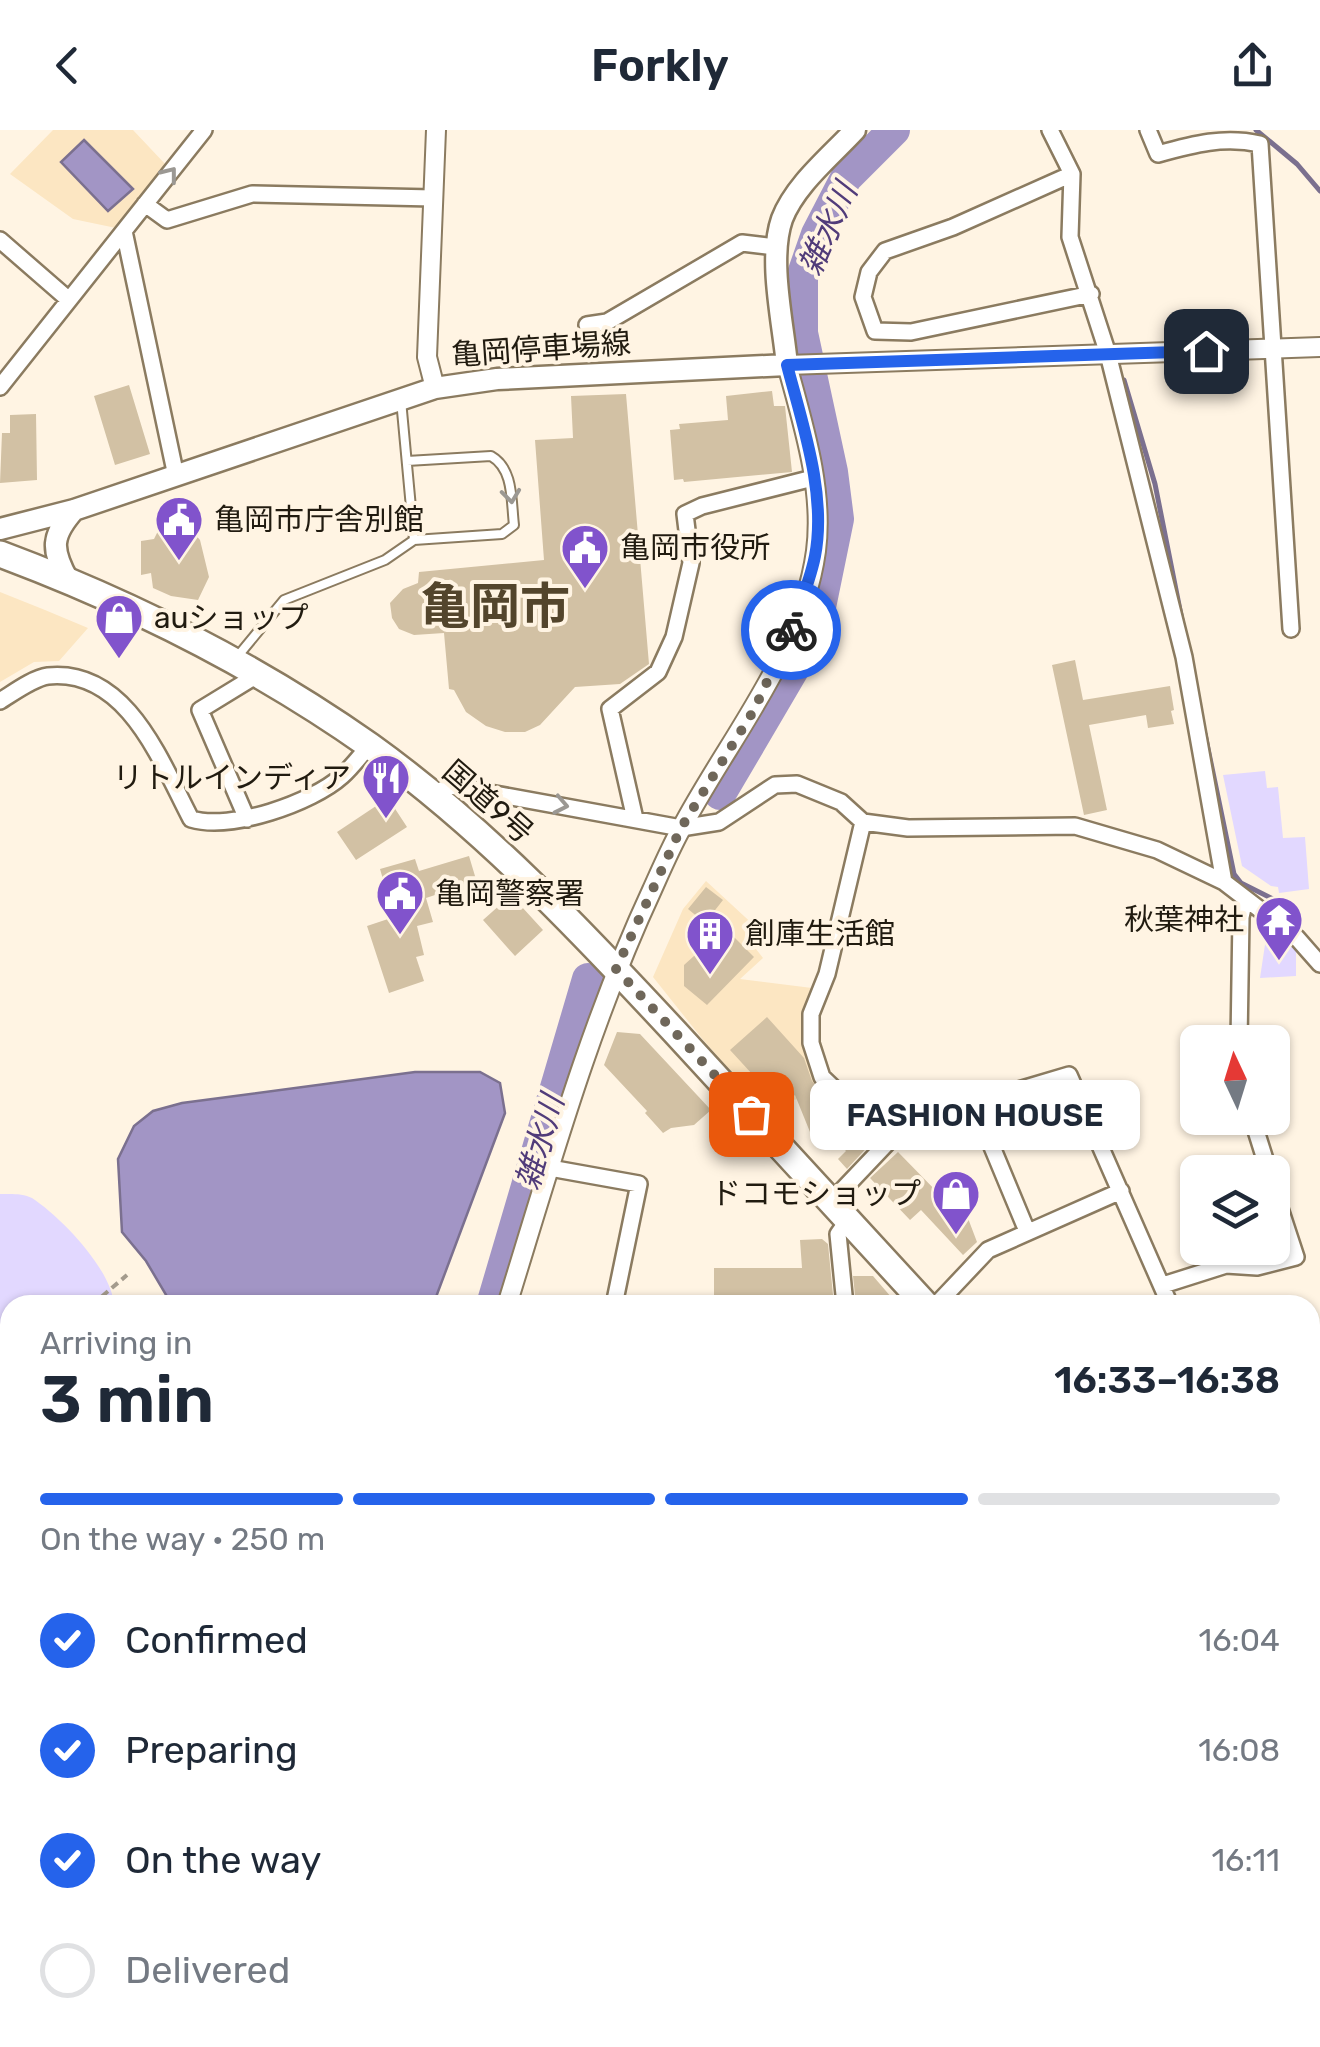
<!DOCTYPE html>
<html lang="en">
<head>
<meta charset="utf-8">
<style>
  :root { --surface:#fff; --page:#f6f6f7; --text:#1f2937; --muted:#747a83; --line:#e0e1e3; --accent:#2563eb }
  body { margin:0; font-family:Rubik,"Noto Sans JP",sans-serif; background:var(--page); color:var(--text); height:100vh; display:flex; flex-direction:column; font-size:38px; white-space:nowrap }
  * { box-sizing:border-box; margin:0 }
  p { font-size:32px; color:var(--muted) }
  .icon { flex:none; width:55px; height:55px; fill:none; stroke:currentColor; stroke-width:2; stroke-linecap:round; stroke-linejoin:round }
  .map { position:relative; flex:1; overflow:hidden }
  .sheet { position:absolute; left:0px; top:1165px; width:1320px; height:752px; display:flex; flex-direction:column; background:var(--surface); border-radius:30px 30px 0 0; box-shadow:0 2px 8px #0004 }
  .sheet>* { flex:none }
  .needle { width:65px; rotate:356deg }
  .fabs { position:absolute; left:1180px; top:895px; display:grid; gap:20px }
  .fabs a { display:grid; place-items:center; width:110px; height:110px; border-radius:15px; background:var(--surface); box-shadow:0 2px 8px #0004; font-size:50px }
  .pin { position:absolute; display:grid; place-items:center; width:85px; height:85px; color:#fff; margin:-42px; border-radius:20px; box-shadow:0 5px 15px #0006 }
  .courier { position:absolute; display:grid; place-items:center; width:100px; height:100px; margin:-50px; border:8px solid #2563eb; border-radius:50%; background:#fff; color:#222; box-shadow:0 2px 12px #0007 }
  .bubble { position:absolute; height:70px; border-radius:15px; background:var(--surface); box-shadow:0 2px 8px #0004; font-size:32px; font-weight:600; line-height:70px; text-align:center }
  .summary em { font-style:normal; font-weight:600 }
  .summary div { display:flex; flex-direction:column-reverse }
  .summary { display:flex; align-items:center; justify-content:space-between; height:170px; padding:0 40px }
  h1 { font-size:65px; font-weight:600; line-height:75px }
  .bar { display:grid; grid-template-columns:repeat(4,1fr); gap:15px 10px; align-content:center; height:120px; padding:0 40px }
  .bar i { height:12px; border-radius:8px; background:var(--line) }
  .bar .on { background:var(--accent) }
  .bar p { grid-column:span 4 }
  ol { padding:0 40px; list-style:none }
  li { display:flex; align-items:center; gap:30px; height:110px }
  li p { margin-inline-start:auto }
  li .icon { padding:10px; border-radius:50%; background:var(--accent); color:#fff; stroke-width:4 }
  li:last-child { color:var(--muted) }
  li i { width:55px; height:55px; border:5px solid var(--line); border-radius:50% }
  header { display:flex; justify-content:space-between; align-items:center; height:130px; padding:0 40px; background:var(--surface); font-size:45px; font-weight:600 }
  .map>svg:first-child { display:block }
  .built { fill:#fce6c2 }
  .green { fill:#e2d8ff }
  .water { fill:#a295c5; stroke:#7b708f; stroke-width:2.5 }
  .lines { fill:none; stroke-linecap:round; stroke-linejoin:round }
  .stream { stroke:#7b708f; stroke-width:5 }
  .river { stroke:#a295c5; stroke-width:32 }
  .building { fill:#d2c1a4 }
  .service-casing { stroke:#8b7b60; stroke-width:12 }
  .minor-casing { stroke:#8b7b60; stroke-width:20 }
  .tertiary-casing { stroke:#8b7b60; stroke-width:22 }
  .secondary-casing { stroke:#8b7b60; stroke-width:25 }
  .trunk-casing { stroke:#8b7b60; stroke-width:30 }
  .path { stroke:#a49b8d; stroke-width:4; stroke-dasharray:8 5; stroke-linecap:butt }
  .service { stroke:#fff; stroke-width:8 }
  .minor { stroke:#fff; stroke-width:15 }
  .tertiary { stroke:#fff; stroke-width:18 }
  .secondary { stroke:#fff; stroke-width:20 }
  .trunk { stroke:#fff; stroke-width:25 }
  .oneway { stroke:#9b9893 }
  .done { stroke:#6f675a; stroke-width:10; stroke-dasharray:0 18 }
  .route { stroke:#2563eb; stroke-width:12 }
  .labels { text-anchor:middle; stroke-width:8; stroke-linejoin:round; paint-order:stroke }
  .street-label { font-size:30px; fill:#211b10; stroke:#fff4e3 }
  .poi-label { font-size:30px; fill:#211b10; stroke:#fff4e3; text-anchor:start }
  .water-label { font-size:32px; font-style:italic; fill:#513c7a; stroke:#fff4e3 }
  .town-label { font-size:50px; font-weight:bold; fill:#53452c; stroke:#fff4e3 }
</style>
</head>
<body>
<header><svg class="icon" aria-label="back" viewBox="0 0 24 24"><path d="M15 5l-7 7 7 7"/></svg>Forkly<svg class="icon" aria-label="share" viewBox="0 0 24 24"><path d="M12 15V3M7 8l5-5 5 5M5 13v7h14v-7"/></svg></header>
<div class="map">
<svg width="1320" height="1917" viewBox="0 0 1320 1917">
  <rect width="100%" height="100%" fill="#fff4e3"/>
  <path class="built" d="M53,0H133L167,36L116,98L73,89L10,44Z
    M0,462L45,480L88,498L59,531L34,532L0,552Z
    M706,751L769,809L756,819L763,828L740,849L812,858L806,898L808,921L824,963L763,977L704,911L653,847L683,779Z
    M1310,1385L1320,1437V1538L1310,1539Z"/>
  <path class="green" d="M1265,641L1267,658L1278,657L1283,708L1305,707L1309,759L1279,763L1278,757L1271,756L1242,736L1223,645Z
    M1266,808H1281L1296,820V846L1260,848Z
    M0,1064C10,1064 23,1063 32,1068C61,1087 112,1140 114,1175H10V1908H387L384,1917H0Z"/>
  <path class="water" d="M84,10L133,59L108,81L61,32Z
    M415,942H480L500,953L505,983L433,1175H172L146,1131L122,1102L118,1029L134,996L153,981L182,973Z"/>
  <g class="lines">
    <path class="stream" d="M1256,0L1297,34L1320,61
      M1124,250L1155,354L1182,490
      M1205,604L1234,744L1241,753L1275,770"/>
    <path class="river" d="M720,664L801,526L820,477L838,389L832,342L802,203V147L817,104L846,48L894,0
      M492,1175L588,849
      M630,1908L631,1917"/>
  </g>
  <path class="building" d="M129,255L150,324L115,335L94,266Z
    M772,261L774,276H785L792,342L684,352L683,349L674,350L670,300L680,299L679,294L728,290L726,266Z
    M626,264L649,534L620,554L575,557L540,595L525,602H505L486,596L466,582L454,560L449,559L444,503L414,505L399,499L392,488L390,473L403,459L418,453L419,442L544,430L535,310L573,308L571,266Z
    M36,284L37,350L0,353L2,303H10V285Z
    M175,395L192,401L200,410L209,447L198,470L171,466L153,458L151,443L141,445V411L154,409L158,401Z
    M1075,530L1083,570L1170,556L1174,580L1171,581L1174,594L1148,598L1146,585L1089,595L1107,680L1084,685L1052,535Z
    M388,668L407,697L356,730L337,702Z
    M469,726L481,766L466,771L462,756L426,768L433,792L417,796L424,825L416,827L424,851L389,863L367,796L394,787L380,739L415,729L419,741Z
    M706,757L723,770L705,793L688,779Z
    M511,765L543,800L515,826L483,790Z
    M725,798L754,827L707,875L684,856V835Z
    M767,887L804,928L812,951L822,962L831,993L810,1002L795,965L787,971L782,966L776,970L730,920Z
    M617,902L640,904L711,980L694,995L671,998L663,1003L645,983L647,981L604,935Z
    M838,978L873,1011L847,1039L838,1029L846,1021L833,1007L832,983Z
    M898,1022L942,1067L955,1054L977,1112L963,1125L921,1080L910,1090L870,1048Z
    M822,1109L828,1114L834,1175H714V1138H802L800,1110Z
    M853,1146H873L898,1175H856Z"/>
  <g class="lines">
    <g class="service-casing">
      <path id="service" d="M401,270L414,410
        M237,527L284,470L385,430L414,410L502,404L514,395C511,371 514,339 491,326L407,331"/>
    </g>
    <g class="minor-casing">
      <path id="minor" d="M1050,0L1072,44L1070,107L1108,224L1184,527L1224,752
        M1148,0L1158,24C1194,14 1224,6 1260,14L1291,499
        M1072,44L953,97L885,121L869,142L863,167L875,201L911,202L1091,164
        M145,74L167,90L252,64L433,68
        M124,101L176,346
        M0,110L69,170
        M587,195L607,192L742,113L775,117
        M0,257L204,0
        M0,571C13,563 33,548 48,546C127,538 161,632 191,689C231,701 312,673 342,646C352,637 360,626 369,616
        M432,664L451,656L681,698L719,692L775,655L797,654L841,672L863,692L908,698L1075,696L1157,720L1224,752L1297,808L1320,834
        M247,689L200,580L259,544
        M635,689L610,579L658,542L674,507L691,433L685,384L702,376L813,348
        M863,692L827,844L811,884V913L822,947L889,1011
        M1239,912L1241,787L1245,769
        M975,976L1027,1101
        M1252,988L1269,1042
        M550,1038L639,1054L614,1175
        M832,1071L889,1011L1005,964L1069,945L1170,1175
        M1163,1155L1226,1135L1257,1137L1296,1127L1272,1054
        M845,1175L838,1104L848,1090
        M936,1175L988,1120L1121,1061
        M1310,1367H1314L1320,1398
        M1310,1555L1320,1554
        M1310,1822H1320
        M643,1908V1917
        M784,1908L786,1917
        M975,1908L979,1917
        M1053,1908L1057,1917
        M1099,1908L1101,1911L1136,1908
        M890,1915L929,1908
        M438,1917L440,1908"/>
    </g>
    <g class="tertiary-casing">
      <path id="tertiary" d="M435,258L427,227L436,0
        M507,1175C550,1036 590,893 652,760C661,740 670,719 681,699C727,611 802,524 816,421C824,359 803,294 787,235L1320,217"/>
    </g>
    <g class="secondary-casing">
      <path id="secondary" d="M0,399L74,380L435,258L497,249L787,235C783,192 768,129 782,89C795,55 830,27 855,0
        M68,450C51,419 51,406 74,380"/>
    </g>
    <g class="trunk-casing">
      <path id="trunk" d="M0,424C131,473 255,535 370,616C483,697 580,800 674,901C758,992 842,1083 926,1175
        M1310,1589L1320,1600"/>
    </g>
    <path class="path" d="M92,1175L127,1145
      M0,1297L10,1281"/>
    <use href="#service" class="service"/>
    <use href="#minor" class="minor"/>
    <use href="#tertiary" class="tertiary"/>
    <use href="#secondary" class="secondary"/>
    <use href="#trunk" class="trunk"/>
  </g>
  <defs><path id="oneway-chevron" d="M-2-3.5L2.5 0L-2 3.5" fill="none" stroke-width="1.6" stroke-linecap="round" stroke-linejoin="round" transform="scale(2.5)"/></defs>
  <g class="oneway">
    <use href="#oneway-chevron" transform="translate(170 44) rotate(-52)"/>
    <use href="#oneway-chevron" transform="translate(511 366) rotate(83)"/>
    <use href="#oneway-chevron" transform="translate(561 675) rotate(11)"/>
  </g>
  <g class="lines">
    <path class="done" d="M751,984L616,839L681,698L754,580L791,500"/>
    <path class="route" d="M791,500C800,475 810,451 815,426C827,364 802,293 787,235L1206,221"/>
  </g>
  <defs>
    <g id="civic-pin" transform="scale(2.5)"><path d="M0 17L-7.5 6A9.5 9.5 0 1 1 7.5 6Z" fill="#8153cc" stroke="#fff4e3"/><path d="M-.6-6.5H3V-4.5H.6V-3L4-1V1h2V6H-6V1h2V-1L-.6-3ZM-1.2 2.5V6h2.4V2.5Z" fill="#fff"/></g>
    <g id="shop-pin" transform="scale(2.5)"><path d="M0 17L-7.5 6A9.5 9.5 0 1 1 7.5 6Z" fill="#8153cc" stroke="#fff4e3"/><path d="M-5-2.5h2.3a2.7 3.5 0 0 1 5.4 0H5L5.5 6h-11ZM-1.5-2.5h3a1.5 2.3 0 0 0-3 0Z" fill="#fff"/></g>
    <g id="restaurant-pin" transform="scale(2.5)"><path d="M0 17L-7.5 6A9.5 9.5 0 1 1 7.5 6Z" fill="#8153cc" stroke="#fff4e3"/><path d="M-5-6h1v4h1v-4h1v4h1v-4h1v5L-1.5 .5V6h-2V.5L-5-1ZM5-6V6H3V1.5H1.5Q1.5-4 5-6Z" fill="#fff"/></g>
    <g id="temple-pin" transform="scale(2.5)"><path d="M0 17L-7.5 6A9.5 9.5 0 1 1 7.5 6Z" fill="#8153cc" stroke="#fff4e3"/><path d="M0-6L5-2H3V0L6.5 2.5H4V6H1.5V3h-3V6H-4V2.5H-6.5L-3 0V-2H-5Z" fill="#fff"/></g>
    <g id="building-pin" transform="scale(2.5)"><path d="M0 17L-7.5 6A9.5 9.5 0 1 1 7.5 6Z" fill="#8153cc" stroke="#fff4e3"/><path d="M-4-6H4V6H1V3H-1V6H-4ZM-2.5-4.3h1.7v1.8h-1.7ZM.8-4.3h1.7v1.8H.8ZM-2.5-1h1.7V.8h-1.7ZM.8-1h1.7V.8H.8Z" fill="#fff"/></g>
  </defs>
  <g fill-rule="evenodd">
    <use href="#civic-pin" x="179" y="390"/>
    <use href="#civic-pin" x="585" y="418"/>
    <use href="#shop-pin" x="119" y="488"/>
    <use href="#restaurant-pin" x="386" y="648"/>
    <use href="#civic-pin" x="400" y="764"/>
    <use href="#temple-pin" x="1279" y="790"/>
    <use href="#building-pin" x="710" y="804"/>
    <use href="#shop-pin" x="956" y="1064"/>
  </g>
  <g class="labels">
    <g class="street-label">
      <text transform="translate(541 219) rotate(-4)" y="10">亀岡停車場線</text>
      <text transform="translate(488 672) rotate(41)" y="10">国道9号</text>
    </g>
    <g class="poi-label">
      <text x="214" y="400">亀岡市庁舎別館</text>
      <text x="620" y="428">亀岡市役所</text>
      <text x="154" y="498">auショップ</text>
      <text x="351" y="658" text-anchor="end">リトルインディア</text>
      <text x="435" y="774">亀岡警察署</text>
      <text x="1244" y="800" text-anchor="end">秋葉神社</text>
      <text x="745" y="814">創庫生活館</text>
      <text x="921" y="1074" text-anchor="end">ドコモショップ</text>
    </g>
    <g class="water-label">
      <text transform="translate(828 99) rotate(-66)" y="11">雑水川</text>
      <text transform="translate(540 1012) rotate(-74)" y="11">雑水川</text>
    </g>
    <g class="town-label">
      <text x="495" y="494">亀岡市</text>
    </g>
  </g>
</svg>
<div class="fabs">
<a><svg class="needle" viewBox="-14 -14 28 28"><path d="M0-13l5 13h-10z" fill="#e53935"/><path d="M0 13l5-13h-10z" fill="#747a83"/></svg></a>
<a><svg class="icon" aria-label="layers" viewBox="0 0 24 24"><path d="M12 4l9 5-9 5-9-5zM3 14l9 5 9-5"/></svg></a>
</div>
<div class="pin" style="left:751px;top:984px;background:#ea580c"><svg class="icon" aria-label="bag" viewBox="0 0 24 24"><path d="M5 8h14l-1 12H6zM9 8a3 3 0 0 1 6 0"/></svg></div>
<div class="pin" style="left:1206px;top:221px;background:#1f2937"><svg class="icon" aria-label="home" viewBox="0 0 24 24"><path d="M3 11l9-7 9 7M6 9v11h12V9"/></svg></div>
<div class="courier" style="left:791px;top:500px"><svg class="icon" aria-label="bike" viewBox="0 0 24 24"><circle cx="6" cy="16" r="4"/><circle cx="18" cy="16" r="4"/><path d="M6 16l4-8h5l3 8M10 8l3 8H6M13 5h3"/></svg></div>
<div class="bubble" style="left:810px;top:950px;width:330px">FASHION HOUSE</div>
<section class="sheet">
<div class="summary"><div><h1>3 min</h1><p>Arriving in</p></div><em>16:33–16:38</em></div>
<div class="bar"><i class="on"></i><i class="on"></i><i class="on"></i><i></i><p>On the way · 250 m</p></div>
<ol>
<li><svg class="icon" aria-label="check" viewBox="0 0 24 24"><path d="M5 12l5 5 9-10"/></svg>Confirmed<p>16:04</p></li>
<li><svg class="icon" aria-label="check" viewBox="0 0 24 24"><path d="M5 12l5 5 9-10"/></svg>Preparing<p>16:08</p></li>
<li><svg class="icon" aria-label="check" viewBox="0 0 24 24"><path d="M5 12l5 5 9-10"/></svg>On the way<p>16:11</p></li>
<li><i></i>Delivered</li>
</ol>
</section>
</div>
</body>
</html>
